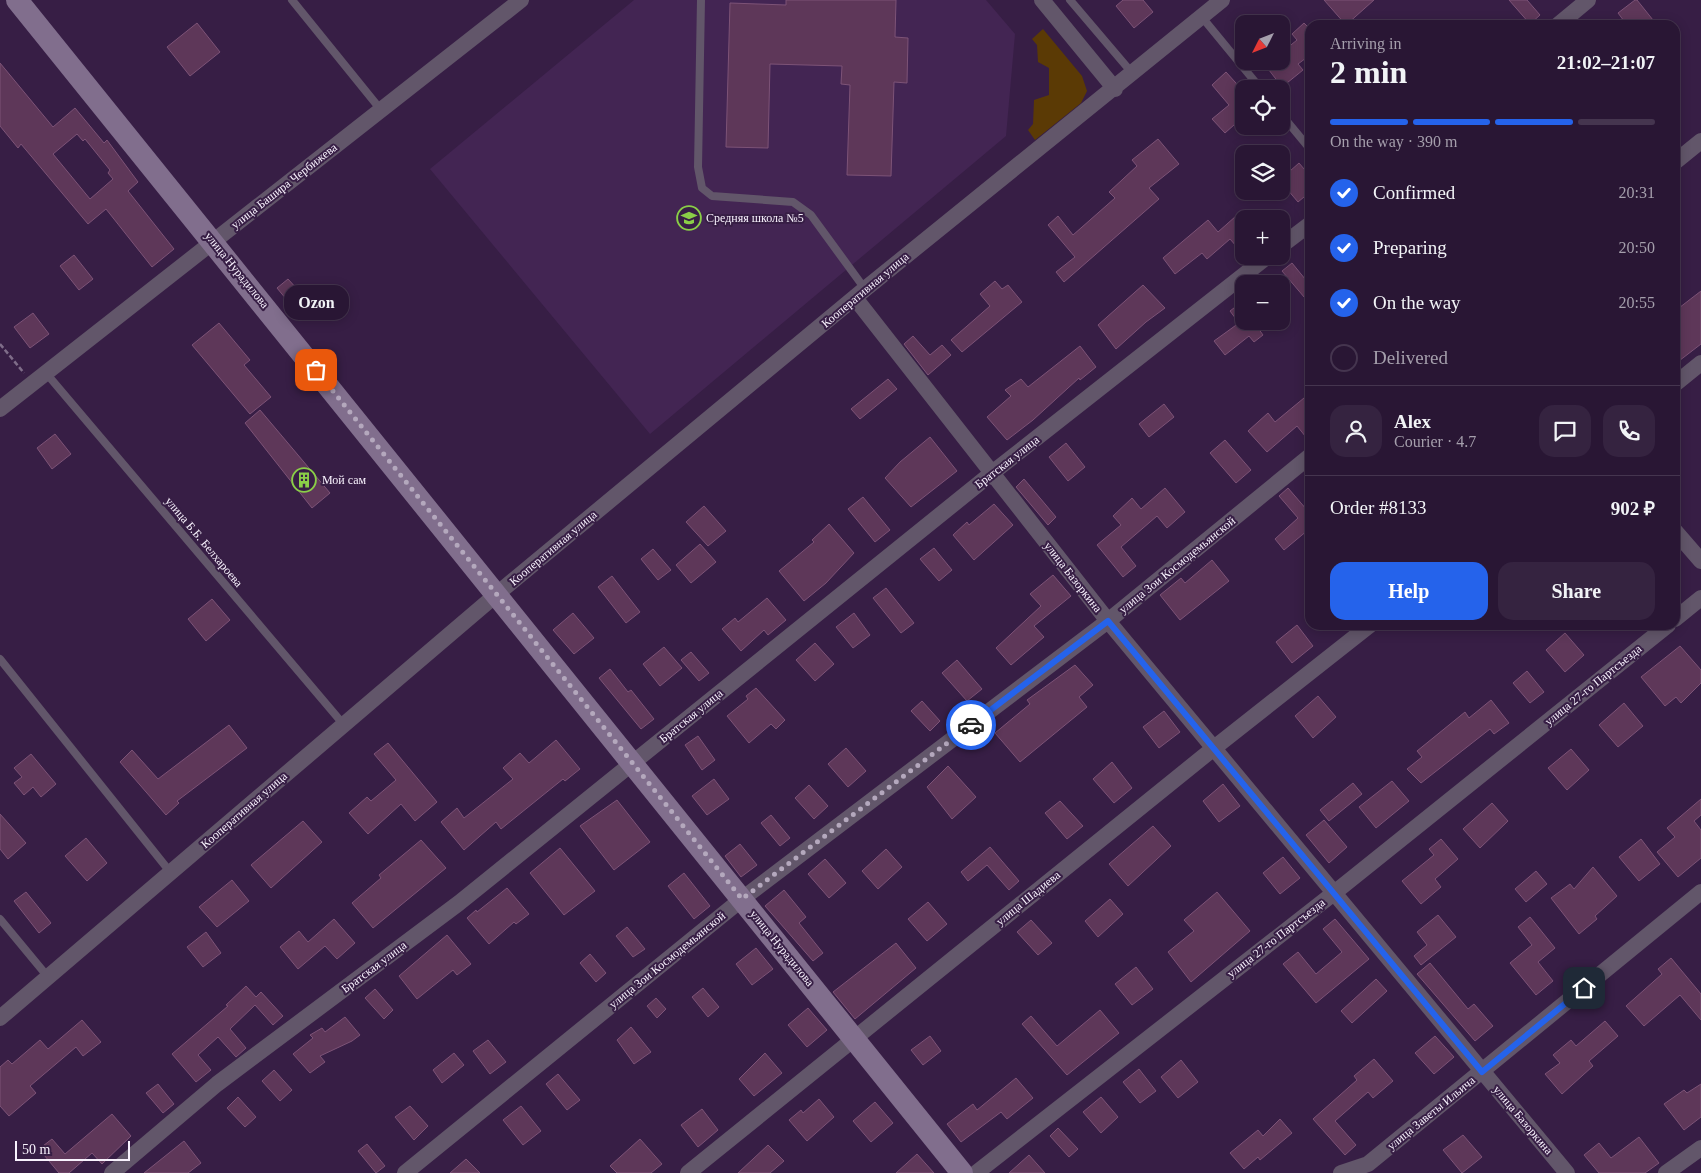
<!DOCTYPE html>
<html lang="en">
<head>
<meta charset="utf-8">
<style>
  :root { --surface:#291634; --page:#352340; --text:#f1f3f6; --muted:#a59fac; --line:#45354f; --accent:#2563eb }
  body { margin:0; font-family:"Times New Roman",serif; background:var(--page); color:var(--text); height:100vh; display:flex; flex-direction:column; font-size:19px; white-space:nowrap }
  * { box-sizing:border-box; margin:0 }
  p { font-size:16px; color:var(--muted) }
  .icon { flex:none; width:28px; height:28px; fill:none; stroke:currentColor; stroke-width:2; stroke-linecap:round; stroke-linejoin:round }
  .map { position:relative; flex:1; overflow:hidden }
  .drawer { position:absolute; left:1305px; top:20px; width:375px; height:610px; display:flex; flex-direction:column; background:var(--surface); border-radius:15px; box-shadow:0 2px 12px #0003,0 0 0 1px var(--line) }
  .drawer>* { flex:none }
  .needle { width:32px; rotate:228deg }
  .buttons { position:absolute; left:1235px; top:15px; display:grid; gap:10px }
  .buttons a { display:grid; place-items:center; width:55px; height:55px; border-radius:10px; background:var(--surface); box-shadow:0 2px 12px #0003,0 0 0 1px var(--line); font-size:25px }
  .scale { position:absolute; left:15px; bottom:12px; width:115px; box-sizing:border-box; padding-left:5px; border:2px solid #f8f2fd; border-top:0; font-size:14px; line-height:18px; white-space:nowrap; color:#f8f2fd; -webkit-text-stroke:4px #371e45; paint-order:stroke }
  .pin { position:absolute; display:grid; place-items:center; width:42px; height:42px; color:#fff; margin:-21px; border-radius:10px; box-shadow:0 2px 8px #0006 }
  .courier { position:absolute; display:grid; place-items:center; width:50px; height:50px; margin:-25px; border:4px solid #2563eb; border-radius:50%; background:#fff; color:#222; box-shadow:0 1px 6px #0007 }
  .bubble { position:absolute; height:35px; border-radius:15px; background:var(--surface); box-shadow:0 2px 12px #0003,0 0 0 1px var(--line); font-size:16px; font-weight:800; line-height:35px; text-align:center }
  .summary em { font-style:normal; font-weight:800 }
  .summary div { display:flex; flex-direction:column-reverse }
  .summary { display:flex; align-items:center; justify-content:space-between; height:85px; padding:0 25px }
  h1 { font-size:32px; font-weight:800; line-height:38px }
  .bar { display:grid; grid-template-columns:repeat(4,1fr); gap:8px 5px; align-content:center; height:60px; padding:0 25px }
  .bar i { height:6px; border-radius:4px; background:var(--line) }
  .bar .selected { background:var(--accent) }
  .bar p { grid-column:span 4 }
  .line { display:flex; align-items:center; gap:12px; padding:0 25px; border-top:1px solid var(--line) }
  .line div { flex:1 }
  .round { display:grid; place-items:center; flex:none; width:52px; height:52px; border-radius:15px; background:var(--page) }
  ol { padding:0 25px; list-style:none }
  li { display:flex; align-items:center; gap:15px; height:55px }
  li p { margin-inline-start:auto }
  li .icon { padding:5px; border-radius:50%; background:var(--accent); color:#fff; stroke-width:4 }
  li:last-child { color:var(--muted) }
  li i { width:28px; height:28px; border:2px solid var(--line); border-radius:50% }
  .button { display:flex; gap:10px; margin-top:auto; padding:10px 25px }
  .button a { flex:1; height:58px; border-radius:15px; background:var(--accent); color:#fff; font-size:20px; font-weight:800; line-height:58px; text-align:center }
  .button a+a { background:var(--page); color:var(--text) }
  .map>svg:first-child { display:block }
  .built { fill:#432553 }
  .green { fill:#5b3a05 }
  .building { fill:#5e3759; stroke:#7d5377; fill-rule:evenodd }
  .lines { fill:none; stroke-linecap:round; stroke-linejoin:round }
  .path { stroke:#7f6d89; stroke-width:2.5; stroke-dasharray:5 2.5; stroke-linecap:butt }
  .lane { stroke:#62566a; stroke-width:8 }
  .street { stroke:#62566a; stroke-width:16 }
  .secondary { stroke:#816e8d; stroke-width:22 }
  .done { stroke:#b4a8bd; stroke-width:5; stroke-dasharray:0 9 }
  .route { stroke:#2563eb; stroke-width:6 }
  .labels { text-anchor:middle; stroke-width:4; stroke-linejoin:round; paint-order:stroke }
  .street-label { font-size:12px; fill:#f8f2fd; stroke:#371e45 }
  .poi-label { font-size:12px; fill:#f8f2fd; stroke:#371e45; text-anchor:start }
</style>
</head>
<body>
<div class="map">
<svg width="1701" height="1173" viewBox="0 0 1701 1173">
  <rect width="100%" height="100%" fill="#371e45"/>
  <path class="built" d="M634,0H986L1015,34L1006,136L650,434L430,169Z"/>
  <path class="green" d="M1043,29L1082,76L1087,91L1081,103L1035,140L1028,130L1033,124L1034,100L1049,95V68L1038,62L1037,45L1032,39Z"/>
  <path class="building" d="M786,0H896L895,37L908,38L907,83L894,82L891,176L847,175L850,85L841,84L842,66L770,64L768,148L726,147L730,3L786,5Z
    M1123,0H1143L1153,12L1134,28L1116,6Z
    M1324,0H1374L1346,25Z
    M1509,0H1527L1540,15L1530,24Z
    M1635,0H1637L1657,25H1627L1618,13Z
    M197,23L220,52L190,76L167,47Z
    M1304,23L1310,29V55L1298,64L1303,70L1282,87L1262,61H1281V53L1297,40L1292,34Z
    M0,63L53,127L75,108L104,143L107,140L138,182L128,191L174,249L152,267L106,209L88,224L21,144L18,148L0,126ZM77,134L83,141L85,139L110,170L108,173L113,179L90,199L53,154Z
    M1226,72L1244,92V116L1225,133L1212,119L1229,105L1212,85Z
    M1158,139L1179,164L1149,188L1159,199L1064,282L1056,272L1075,257L1048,225L1058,216L1073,235L1115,198L1109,192L1137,166L1132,160Z
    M1299,163L1310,176V192L1298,202L1281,182V179Z
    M1236,216L1244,226V255L1230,239L1207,259L1202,253L1175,274L1163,258L1208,220L1218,232Z
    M74,255L93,279L79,290L60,266Z
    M1292,263L1310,285V304L1282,271Z
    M288,279L308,301L296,311L277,288Z
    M995,281L1002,289L1008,285L1022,302L962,352L951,340L990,306L980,294Z
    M1143,285L1165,308L1146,322L1116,349L1098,325Z
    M1701,291V344L1675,364V311Z
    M1239,304L1244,310V321H1253L1263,335L1254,342L1249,336L1225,355L1214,341L1239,323L1230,311Z
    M33,313L49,334L30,348L14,327Z
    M219,323L250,360L244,365L271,397L250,414L192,345Z
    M913,336L930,355L942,345L951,355L928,375L904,344Z
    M1080,346L1096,367L1080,380L1079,378L1033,420L1007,440L987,417L1011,396L1005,390L1021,379L1028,387Z
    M888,379L897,389L860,419L851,409Z
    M1310,393V442L1297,426L1267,452L1248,431L1268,413L1275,422Z
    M1164,404L1174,417L1149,437L1139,424Z
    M260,410L330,493L312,508L245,423Z
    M55,434L71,454L52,469L37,448Z
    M930,437L957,471L911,507L885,478L900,462Z
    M1225,440L1251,470L1236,483L1210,453Z
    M1066,443L1085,467L1068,481L1049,457Z
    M1024,479L1056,517L1048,525L1016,487Z
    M1165,488L1185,512L1167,528L1157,516L1121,547L1136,566L1123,577L1097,545L1121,525L1113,516L1132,498L1141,509Z
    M1288,488L1307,510L1310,508V532L1308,530L1284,550L1275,539L1298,518L1279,496Z
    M863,497L890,530L875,542L848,509Z
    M994,504L1013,525L974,560L953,535L967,522L969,525Z
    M704,506L726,531L708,546L686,522Z
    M829,524L854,553L826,583L804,601L779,571L814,542L812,540Z
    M700,544L716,562L691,583L676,565Z
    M934,548L952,570L939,581L920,559Z
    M653,549L671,570L658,580L641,559Z
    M1212,560L1229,581L1180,620L1160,595L1181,578L1185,583Z
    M1053,575L1071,596L1034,626L1044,637L1011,665L996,648L1041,606L1030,594Z
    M612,576L640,612L626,623L598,587Z
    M886,588L914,623L901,633L873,598Z
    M767,598L786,620L768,635L764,630L741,651L722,629L735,618L738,622Z
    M212,599L230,620L206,641L188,619Z
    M573,613L594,638L574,654L553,630Z
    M854,613L870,635L853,648L836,627Z
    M1297,625L1313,646L1292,663L1276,642Z
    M1565,633L1584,655L1565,672L1546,650Z
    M815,643L834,664L815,681L796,660Z
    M1680,646L1701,670V683L1681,703L1676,697L1665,706L1641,677Z
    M664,647L682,668L660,686L643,664Z
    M691,652L709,673L699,681L681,660Z
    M957,660L982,689L967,701L942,673Z
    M1075,665L1093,685L1079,697L1087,707L1020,762L995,733L1030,704L1027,700Z
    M610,669L628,692L631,690L654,719L641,729L599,678Z
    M1527,671L1544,692L1530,703L1513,683Z
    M756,688L785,720L776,729L771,724L749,743L727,716L748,699L746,696Z
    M1318,696L1336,717L1313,738L1295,716Z
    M1491,700L1509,723L1494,734L1490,729L1421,783L1407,769L1422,757L1417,751L1465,712L1469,718Z
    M922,701L940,721L930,731L911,711Z
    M1624,703L1643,726L1618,747L1599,725Z
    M1164,711L1180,732L1159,748L1143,727Z
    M229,725L247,748L177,801L179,803L166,815L120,762L132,750L158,779Z
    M698,736L715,760L702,770L685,745Z
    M556,740L580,769L565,781L563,779L501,829L496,822L464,850L441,822L457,808L464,818L513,779L503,768L520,753L529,763Z
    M388,743L437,802L415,821L401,804L368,834L349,813L367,797L371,801L396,780L374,754Z
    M846,748L866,771L848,787L828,764Z
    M1571,749L1589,770L1567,790L1548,768Z
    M31,754L56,784L41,797L33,787L24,795L14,783L22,777L14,768Z
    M1112,762L1132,788L1114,803L1093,779Z
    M948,766L976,797L952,819L927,787Z
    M714,779L729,799L707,815L692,796Z
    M1392,781L1409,801L1376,828L1359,807Z
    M1353,783L1362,794L1329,821L1320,810Z
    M1223,784L1240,806L1219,822L1203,801Z
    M809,785L828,806L814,819L795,798Z
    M1701,799V815L1694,821L1701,830V858L1678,877L1657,852L1675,837L1667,828Z
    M617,800L650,842L614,870L580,826Z
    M1060,801L1083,826L1067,839L1045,813Z
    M1492,803L1508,821L1480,848L1463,829Z
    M0,814L26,843L8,859L0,849Z
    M771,815L790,838L780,846L761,823Z
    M1324,820L1347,847L1329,863L1306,835Z
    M303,821L322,842L271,888L251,865Z
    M1153,826L1171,846L1128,886L1109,864Z
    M86,838L107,863L87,881L65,856Z
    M1441,839L1458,859L1435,879L1441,887L1421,904L1402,881L1434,855L1429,849Z
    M1641,839L1660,864L1639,881L1619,857Z
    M421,840L446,868L373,928L352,903L381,878L379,875Z
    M740,844L757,865L741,877L725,856Z
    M990,847L1019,881L1009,890L987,865L968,881L961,872Z
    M560,848L595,891L564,915L530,873Z
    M886,849L902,867L878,889L862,871Z
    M1283,857L1300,878L1280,894L1263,873Z
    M825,859L846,883L829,898L808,874Z
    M1593,867L1617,896L1595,916L1597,919L1579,934L1551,898L1570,884L1574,889Z
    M1536,871L1547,884L1526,902L1515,889Z
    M684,873L710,906L694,919L668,886Z
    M232,880L249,901L217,927L199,907Z
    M507,888L529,914L516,924L514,922L489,944L467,918L476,910L477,912Z
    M784,890L806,917L799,923L823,953L813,961L765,906Z
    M26,892L51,923L39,933L14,901Z
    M1217,892L1250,931L1191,982L1168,952L1194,931L1184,920Z
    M1110,899L1123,914L1098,937L1085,921Z
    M928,902L947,924L927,941L908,919Z
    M1438,915L1456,937L1421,965L1414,956L1427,945L1417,932Z
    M1530,917L1555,948L1538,962L1553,981L1536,995L1510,963L1532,945L1518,927Z
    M334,919L355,943L337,959L325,946L298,969L280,947L299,931L308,942Z
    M1335,919L1369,959L1316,1003L1283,964L1298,952L1316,974L1342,952L1323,929Z
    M1031,920L1052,943L1038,955L1017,932Z
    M627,927L645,949L633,957L616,936Z
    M206,932L221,953L203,967L187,947Z
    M447,935L471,964L457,975L453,970L417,999L399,976Z
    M896,943L916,968L855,1019L833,992Z
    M756,948L773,969L752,985L736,964Z
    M590,954L606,973L596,982L580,963Z
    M1671,958L1701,994V1020L1680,995L1644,1026L1626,1006L1662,974L1658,969Z
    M1430,963L1468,1009L1474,1004L1493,1026L1475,1041L1417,974Z
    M1136,967L1153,989L1132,1005L1115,984Z
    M1376,979L1387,991L1352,1023L1341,1011Z
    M246,986L256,997L261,992L283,1016L273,1025L255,1005L230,1029L246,1048L236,1057L218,1037L198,1055L211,1070L196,1082L172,1054L228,1006L226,1005Z
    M703,988L719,1007L708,1017L692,997Z
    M375,989L393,1010L384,1019L365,998Z
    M656,998L666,1009L657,1018L647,1006Z
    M808,1008L827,1030L807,1047L788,1025Z
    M1100,1010L1119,1033L1067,1075L1022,1024L1031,1016L1057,1046Z
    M345,1017L360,1035L352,1041L320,1056L325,1062L310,1073L293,1054L313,1038L310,1035L322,1028L325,1032Z
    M82,1020L101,1042L83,1056L76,1047L30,1086L36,1093L9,1116L0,1106V1067L8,1060L12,1064L40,1040L48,1049Z
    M1605,1021L1618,1036L1589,1061L1593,1066L1562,1094L1545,1074L1560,1063L1553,1055L1571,1040L1576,1046Z
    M631,1027L651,1052L634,1064L617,1040Z
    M930,1036L941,1051L923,1065L911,1050Z
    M1435,1036L1454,1057L1434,1074L1415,1053Z
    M488,1040L506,1062L490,1074L473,1051Z
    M454,1053L464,1065L442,1083L433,1070Z
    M765,1053L782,1073L754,1096L739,1079Z
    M1374,1059L1393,1081L1373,1098L1368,1092L1335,1121L1356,1145L1345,1155L1313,1119L1357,1080L1354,1076Z
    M1181,1060L1198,1082L1178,1098L1161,1077Z
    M1139,1069L1156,1091L1140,1103L1123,1082Z
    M274,1070L292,1090L280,1101L262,1081Z
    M558,1074L580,1100L567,1110L546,1084Z
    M1016,1078L1033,1098L1007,1119L1001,1112L961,1142L947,1124L973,1104L977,1110Z
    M158,1084L174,1104L163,1113L146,1093Z
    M1701,1084V1117L1684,1130L1664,1104L1684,1090L1687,1093Z
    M238,1097L256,1117L245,1127L227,1108Z
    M1101,1097L1118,1117L1101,1133L1083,1112Z
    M819,1099L834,1117L807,1141L789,1120L801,1110L803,1113Z
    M875,1102L893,1123L871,1142L853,1121Z
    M410,1106L428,1126L414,1140L395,1117Z
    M521,1106L541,1131L523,1145L503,1120Z
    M702,1109L718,1130L698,1147L681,1125Z
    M112,1114L131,1136L102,1164L92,1153L69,1173H59L39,1149L52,1139L65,1154Z
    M1280,1119L1292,1133L1260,1160L1258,1157L1244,1169L1230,1153L1258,1130L1263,1136Z
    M1058,1128L1078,1149L1069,1157L1050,1136Z
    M1463,1135L1482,1157L1462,1173L1443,1150Z
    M1639,1137L1659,1163L1645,1173H1599L1584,1155L1599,1143L1611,1158Z
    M640,1139L662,1164L651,1173H617L610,1166Z
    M184,1141L201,1163L188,1173H144Z
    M367,1144L385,1166L376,1173L358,1151Z
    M768,1145L784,1161L770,1173H738Z
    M917,1154L934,1173H896Z
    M1029,1155L1045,1173H1009Z
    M466,1159L480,1173H450Z"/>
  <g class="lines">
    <path class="path" d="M0,344L24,373"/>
    <path class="lane" d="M292,0L381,110
      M701,0L698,167L702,188L712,196L793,202L811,215L865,289
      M1070,0L1133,74
      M1201,16L1261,89
      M1281,114L1310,149
      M46,373L344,725
      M0,659L171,873
      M0,919L48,977"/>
    <path class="street" d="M1042,0L1115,89
      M1558,25L1588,0
      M1675,162L1701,141
      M1281,246L1310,224
      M855,298L1108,621L1567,1173
      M1675,384L1701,363
      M0,409L521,0
      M1675,531L1701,561
      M1675,619L1701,598
      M0,1018L497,594L865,289L1222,0
      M112,1173L217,1084L459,903L992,473L1268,256
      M405,1173L742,899L1108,621L1310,456
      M688,1173L1214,748L1370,625
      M976,1173L1334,893L1668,625
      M1341,1173L1368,1164L1701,892
      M1666,1173L1701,1148"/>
    <path class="secondary" d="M17,0L962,1173"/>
  </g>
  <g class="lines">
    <path class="done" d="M316,370L742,899L971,725"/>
    <path class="route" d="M971,725L1108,621L1482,1072L1584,988"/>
  </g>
  <defs>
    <g id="school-ring" transform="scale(1.25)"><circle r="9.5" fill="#371e45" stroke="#8ace47" stroke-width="1.5"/><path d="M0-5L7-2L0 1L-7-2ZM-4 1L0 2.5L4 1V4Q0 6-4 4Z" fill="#8ace47"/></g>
    <g id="building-ring" transform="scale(1.25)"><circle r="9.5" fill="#371e45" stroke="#8ace47" stroke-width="1.5"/><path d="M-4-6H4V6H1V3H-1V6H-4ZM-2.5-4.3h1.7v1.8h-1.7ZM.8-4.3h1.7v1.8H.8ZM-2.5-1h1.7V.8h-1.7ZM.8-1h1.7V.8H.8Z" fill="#8ace47"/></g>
  </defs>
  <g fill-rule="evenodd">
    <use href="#school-ring" x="689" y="218"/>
    <use href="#building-ring" x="304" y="480"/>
  </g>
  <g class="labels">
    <g class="street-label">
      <text transform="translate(284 186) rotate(-38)" y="4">улица Башира Чербижева</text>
      <text transform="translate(237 270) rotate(51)" y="4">улица Нурадилова</text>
      <text transform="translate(865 290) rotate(-40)" y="4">Кооперативная улица</text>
      <text transform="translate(1007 462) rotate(-38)" y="4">Братская улица</text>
      <text transform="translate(204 542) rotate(50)" y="4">улица Б.Б. Белхароева</text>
      <text transform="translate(553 548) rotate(-40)" y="4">Кооперативная улица</text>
      <text transform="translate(1177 565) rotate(-39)" y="4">улица Зои Космодемьянской</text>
      <text transform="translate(1073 577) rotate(52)" y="4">улица Базоркина</text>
      <text transform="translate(1593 685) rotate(-39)" y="4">улица 27-го Партсъезда</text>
      <text transform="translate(691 716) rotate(-39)" y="4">Братская улица</text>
      <text transform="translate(244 810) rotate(-41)" y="4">Кооперативная улица</text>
      <text transform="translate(1028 898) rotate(-39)" y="4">улица Шадиева</text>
      <text transform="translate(1276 938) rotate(-38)" y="4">улица 27-го Партсъезда</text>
      <text transform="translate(782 948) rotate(51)" y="4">улица Нурадилова</text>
      <text transform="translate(667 960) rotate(-39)" y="4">улица Зои Космодемьянской</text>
      <text transform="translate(374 967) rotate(-37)" y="4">Братская улица</text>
      <text transform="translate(1431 1113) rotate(-39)" y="4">улица Заветы Ильича</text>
      <text transform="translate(1523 1120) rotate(50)" y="4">улица Базоркина</text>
    </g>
    <g class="poi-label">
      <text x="706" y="222">Средняя школа №5</text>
      <text x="322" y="484">Мой сам</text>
    </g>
  </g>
</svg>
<div class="buttons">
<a><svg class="needle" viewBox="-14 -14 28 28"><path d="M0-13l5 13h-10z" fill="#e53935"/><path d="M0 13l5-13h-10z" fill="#a59fac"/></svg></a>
<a><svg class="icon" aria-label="locate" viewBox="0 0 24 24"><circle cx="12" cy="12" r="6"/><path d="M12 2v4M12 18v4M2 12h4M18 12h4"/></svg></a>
<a><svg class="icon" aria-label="layers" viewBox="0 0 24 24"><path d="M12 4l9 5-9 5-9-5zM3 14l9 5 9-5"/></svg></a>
<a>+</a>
<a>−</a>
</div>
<div class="scale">50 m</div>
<div class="pin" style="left:316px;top:370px;background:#ea580c"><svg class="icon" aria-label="bag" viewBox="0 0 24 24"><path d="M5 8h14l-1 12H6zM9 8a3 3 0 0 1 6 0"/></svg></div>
<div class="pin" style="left:1584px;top:988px;background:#1f2937"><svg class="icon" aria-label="home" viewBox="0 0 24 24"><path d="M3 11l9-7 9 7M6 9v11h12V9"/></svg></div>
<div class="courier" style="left:971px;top:725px"><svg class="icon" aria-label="car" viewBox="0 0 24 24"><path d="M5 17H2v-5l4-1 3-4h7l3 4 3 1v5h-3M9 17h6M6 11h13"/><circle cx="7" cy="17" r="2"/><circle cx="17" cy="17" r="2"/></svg></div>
<div class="bubble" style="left:284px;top:285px;width:65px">Ozon</div>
<section class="drawer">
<div class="summary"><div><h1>2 min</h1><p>Arriving in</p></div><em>21:02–21:07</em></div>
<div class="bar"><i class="selected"></i><i class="selected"></i><i class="selected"></i><i></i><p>On the way · 390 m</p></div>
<ol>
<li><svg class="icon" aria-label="check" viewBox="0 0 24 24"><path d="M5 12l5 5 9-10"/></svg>Confirmed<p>20:31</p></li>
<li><svg class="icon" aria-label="check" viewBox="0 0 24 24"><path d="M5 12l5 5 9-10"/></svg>Preparing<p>20:50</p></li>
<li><svg class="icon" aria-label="check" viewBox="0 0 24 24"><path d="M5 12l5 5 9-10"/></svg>On the way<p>20:55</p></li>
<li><i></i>Delivered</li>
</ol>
<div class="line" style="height:90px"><a class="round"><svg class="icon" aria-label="person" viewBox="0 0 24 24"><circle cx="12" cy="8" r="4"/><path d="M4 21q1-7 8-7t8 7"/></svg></a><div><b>Alex</b><p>Courier · 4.7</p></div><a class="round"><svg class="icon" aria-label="chat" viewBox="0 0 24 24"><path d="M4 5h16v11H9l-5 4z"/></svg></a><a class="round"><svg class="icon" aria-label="phone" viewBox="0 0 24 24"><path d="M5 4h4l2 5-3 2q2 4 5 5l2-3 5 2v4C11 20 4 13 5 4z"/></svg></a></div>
<div class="line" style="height:65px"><div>Order #8133</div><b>902 ₽</b></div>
<div class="button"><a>Help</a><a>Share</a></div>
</section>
</div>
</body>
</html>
